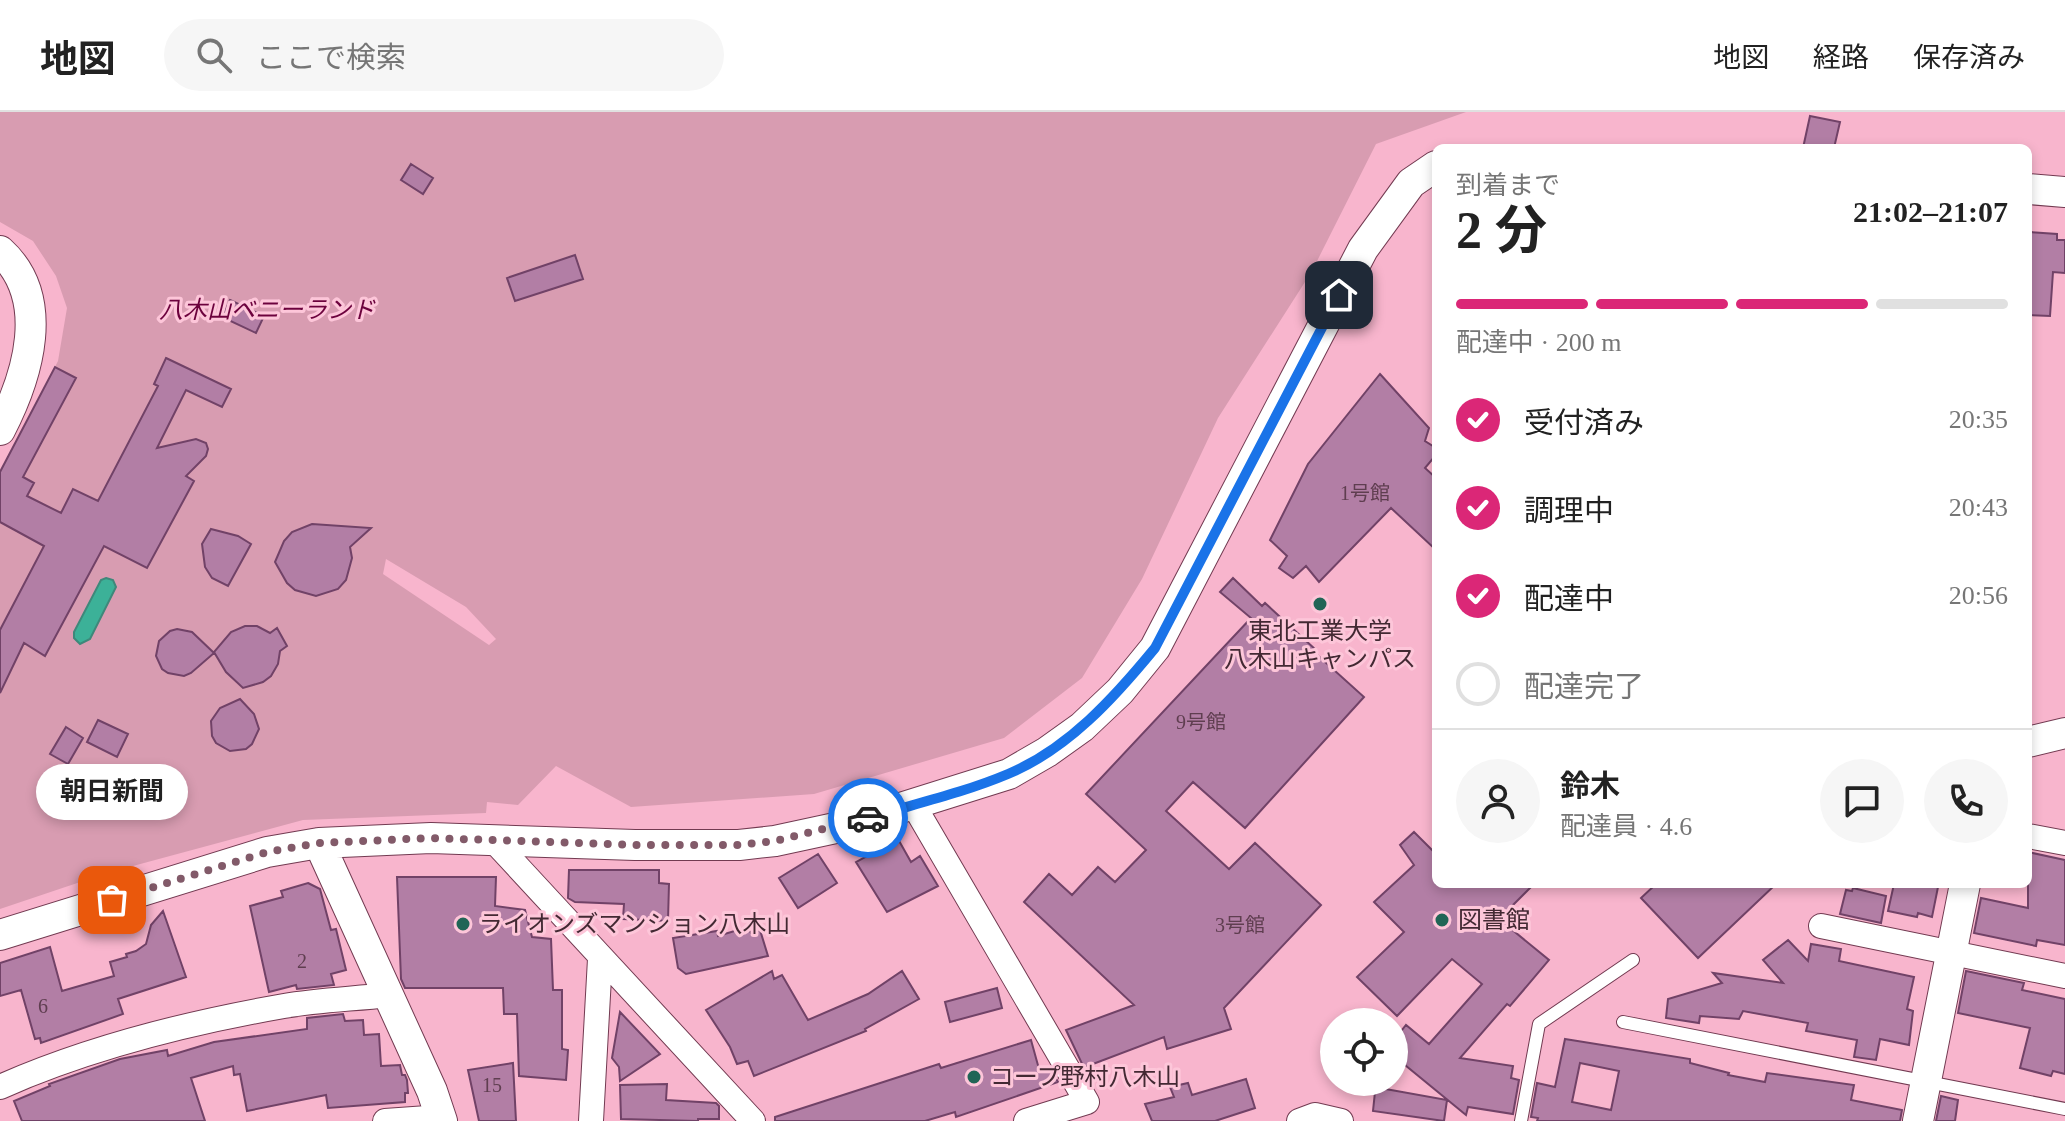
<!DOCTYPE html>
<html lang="ja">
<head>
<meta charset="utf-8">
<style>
  :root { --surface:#fff; --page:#f6f6f6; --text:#222; --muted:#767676; --line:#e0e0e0; --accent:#db2777 }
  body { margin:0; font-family:"Times New Roman","Noto Sans JP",serif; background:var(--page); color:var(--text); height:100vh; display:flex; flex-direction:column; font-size:30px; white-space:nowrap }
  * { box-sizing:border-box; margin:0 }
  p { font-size:26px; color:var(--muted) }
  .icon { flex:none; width:44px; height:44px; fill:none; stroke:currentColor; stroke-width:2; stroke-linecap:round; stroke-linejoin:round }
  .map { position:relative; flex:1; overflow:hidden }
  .side { position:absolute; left:1432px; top:32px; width:600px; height:744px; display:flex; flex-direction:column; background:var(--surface); border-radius:12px; box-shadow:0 4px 12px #0003 }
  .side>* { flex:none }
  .tools { position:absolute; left:1320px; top:896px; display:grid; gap:16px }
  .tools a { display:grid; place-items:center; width:88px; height:88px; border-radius:50%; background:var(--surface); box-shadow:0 4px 12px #0003; font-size:40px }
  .pin { position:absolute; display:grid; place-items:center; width:68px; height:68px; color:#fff; margin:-34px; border-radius:16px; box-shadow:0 4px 12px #0006 }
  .courier { position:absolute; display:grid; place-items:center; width:80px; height:80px; margin:-40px; border:6px solid #1a73e8; border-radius:50%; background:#fff; color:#222; box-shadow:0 2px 10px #0007 }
  .bubble { position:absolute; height:56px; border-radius:28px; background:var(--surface); box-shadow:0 4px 12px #0003; font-size:26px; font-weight:700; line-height:56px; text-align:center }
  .head em { font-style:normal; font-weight:700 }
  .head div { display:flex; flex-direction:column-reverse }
  .head { display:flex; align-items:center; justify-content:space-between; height:136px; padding:0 24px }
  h1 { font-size:52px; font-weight:700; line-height:60px }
  .bar { display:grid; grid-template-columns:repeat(4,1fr); gap:12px 8px; align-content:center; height:96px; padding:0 24px }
  .bar i { height:10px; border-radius:6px; background:var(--line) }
  .bar .current { background:var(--accent) }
  .bar p { grid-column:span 4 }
  .line { display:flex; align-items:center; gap:20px; padding:0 24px; border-top:2px solid var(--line) }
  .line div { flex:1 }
  .round { display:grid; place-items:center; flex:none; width:84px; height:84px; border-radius:42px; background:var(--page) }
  ol { padding:0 24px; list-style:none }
  li { display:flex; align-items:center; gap:24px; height:88px }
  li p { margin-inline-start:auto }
  li .icon { padding:8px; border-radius:50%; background:var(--accent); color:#fff; stroke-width:4 }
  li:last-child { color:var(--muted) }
  li i { width:44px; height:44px; border:4px solid var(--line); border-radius:50% }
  header { display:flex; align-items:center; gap:48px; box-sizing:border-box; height:112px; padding:0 40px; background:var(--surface); border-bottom:2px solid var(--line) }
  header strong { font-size:38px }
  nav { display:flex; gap:44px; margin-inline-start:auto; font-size:28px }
  .search { width:560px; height:72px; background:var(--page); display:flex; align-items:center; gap:20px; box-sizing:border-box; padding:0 28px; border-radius:44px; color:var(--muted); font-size:30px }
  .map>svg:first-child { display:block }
  .green { fill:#d89cb1; fill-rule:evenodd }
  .water { fill:#3cb198; stroke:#3e887a; stroke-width:2 }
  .building { fill:#b27ea5; stroke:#714267; stroke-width:2; fill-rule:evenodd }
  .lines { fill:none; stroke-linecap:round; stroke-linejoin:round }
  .service-casing { stroke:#723a51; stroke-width:14 }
  .minor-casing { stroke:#723a51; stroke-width:26 }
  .tertiary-casing { stroke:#723a51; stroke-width:32 }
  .service { stroke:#fff; stroke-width:12 }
  .minor { stroke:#fff; stroke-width:24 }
  .tertiary { stroke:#fff; stroke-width:30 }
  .done { stroke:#825a69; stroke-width:8; stroke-dasharray:0 14.4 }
  .route { stroke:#1a73e8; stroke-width:10 }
  .poi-dot { fill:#216556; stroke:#fdc6d9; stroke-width:3 }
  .labels { text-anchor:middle; stroke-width:6; stroke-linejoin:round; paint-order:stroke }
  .number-label { font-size:20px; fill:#5f3e50 }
  .park-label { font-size:24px; font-style:italic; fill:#6c023d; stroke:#fdc6d9 }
  .poi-label { font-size:24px; fill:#432933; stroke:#fdc6d9; text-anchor:start }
</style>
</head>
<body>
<header>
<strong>地図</strong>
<div class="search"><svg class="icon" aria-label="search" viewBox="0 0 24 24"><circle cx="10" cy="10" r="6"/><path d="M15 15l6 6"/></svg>ここで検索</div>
<nav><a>地図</a><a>経路</a><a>保存済み</a></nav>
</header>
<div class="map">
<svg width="2065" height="1009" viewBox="0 0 2065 1009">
  <rect width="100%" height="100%" fill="#f8b5cd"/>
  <path class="green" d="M0,0H1466L1376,32L1312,159L1218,306L1142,467L1082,566L1004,626L814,682L631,695L556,654L518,693L487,690L486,701L303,708L107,761L0,797V362L58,249L67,196L56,164L33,129L0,110ZM386,447L466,495L496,527L489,533L383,462Z"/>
  <path class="water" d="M106,466L113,468L116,475L90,527L80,532L74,526V520L101,468Z"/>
  <path class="building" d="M1810,4L1840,10L1834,36H1803Z
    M411,52L433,66L423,82L401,68Z
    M2030,120L2057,122V128H2065V161L2053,160L2050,204L2028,203Z
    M575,143L583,167L515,189L507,166Z
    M230,188L264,204L256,221L222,205Z
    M166,246L231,277L222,295L186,278L157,336L196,327L206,331L208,337L206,344L186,364L194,369L147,456L104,434L45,544L24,531L0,581V518L44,434L0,410V360L55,255L76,266L23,365L34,371L27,384L61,401L73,377L98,389L158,274L154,272Z
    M1380,262L1429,316L1425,329L1436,336V343L1425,356L1436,366V438L1391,396L1319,470L1306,454L1293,466L1279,456L1287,444L1270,428L1308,352Z
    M312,412L371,416L350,435L352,446L346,468L338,477L316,484L295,478L287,471L275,450L284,429L292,420Z
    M211,417L238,424L251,432L228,474L212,466L205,455L202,432Z
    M1233,466L1262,494L1265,491L1316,538L1314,540L1364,585L1245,716L1193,670L1166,699L1229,757L1255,731L1321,793L1224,896L1231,917L1167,937L1164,925L1085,955V958L1066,918L1134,893L1024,790L1049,762L1072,783L1098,755L1115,770L1146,738L1086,682L1251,506L1220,480Z
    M245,514H257L270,521L277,516L287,534L280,539L278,552L271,564L263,570L243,576L226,560L214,540L231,520Z
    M177,517L192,520L214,541L191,561L184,564L168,561L162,557L156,544L159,529L170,519Z
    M240,587L254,602L259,617L252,632L246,637L230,639L216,631L212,624L211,609L220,596Z
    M98,608L128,622L117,645L87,630Z
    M66,615L83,626L68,652L50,642Z
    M1414,720L1436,742V772H1534L1499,807L1549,848L1510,894L1507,892L1460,946L1513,954L1511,966L1519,968L1513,1002L1468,995L1466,1003L1394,944V928L1406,913L1429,932L1482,872L1452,847L1397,904L1357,865L1404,820L1374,790L1414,753L1400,733Z
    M898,727L911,750L920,744L938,774L887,800L856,750Z
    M2028,740L2065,748V833L2037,828L2036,834L1974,821L1981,786L2028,796Z
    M818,742L837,771L798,796L779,766Z
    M569,758H659V771L669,772L668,809L623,807L624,792L575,790L568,786Z
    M397,765H496L495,794L525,798L532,825L551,827L553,878H562V937L568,938L566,968L519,964L517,902H504L503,876H405L401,867Z
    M308,771L320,777L331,818L336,817L346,858L331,862L334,873L297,877L296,873L269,880L250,794L283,785L281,779Z
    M1656,772H1776L1698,846L1641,786Z
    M1894,772H1922L1938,775L1932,805L1918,801L1917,805L1888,799Z
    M1853,776L1886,784L1881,811L1840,802L1846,778L1852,779Z
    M163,799L186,865L118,887L123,902L41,931L40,926L35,927L21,878L0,884V851L50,835L62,879L114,864L110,850L127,845L126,842L136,839L146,832L151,813Z
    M748,815L751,821L760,818L768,844L686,862L678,856L673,826L717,819L718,824Z
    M1788,828L1808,849L1811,832L1841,837L1839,849L1914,865L1907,897L1913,899L1909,933L1880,927L1876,948L1854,945L1857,928L1806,919L1808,911L1743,899L1739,907L1700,904L1699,911L1666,906L1668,887L1722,871L1713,861L1783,871L1763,848Z
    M772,859L774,867L782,863L808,908L868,882L902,859L919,887L865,917L866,919L754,964L748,949L737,952L730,935L706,898Z
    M1966,859L2024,871L2022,878L2065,887V962L2053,959L2051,964L2020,956L2030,916L1958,901Z
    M997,876L1002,896L950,910L945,890Z
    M620,900L660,942L620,969L619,955L612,946Z
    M343,902L345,909L363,908L364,923L379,922L381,954L400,953L402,963H405L407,968L408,981H405V990L328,996L326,983L247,999L240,962L234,963L233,954L191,966L205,1009H22L14,989L50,974L49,972L120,947L167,938L168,944L214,930L307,917V906Z
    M1565,927L1690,947V951L1729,961L1728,963L1765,970L1767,961L1854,973L1851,988L1902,998L1900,1009H1537L1538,1006L1531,1005L1537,971L1555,975ZM1580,951L1619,959L1611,998L1572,990Z
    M1031,928L1039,957L1050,956L1058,970L956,1005L955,1000L925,1009H775V1005L939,952L941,956Z
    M513,951L516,1009H479L468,958Z
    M1246,967L1255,996L1215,1009H1152L1145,992L1174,985L1170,975L1188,971L1192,983Z
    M667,972L666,988L716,991L719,994V1007H698V1009L621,1007L620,973Z
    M1380,976L1447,988L1444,1009L1373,999L1375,980H1379Z
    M1941,984L1958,988L1955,1009H1936Z"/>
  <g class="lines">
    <g class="service-casing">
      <path id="service" d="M1623,910L2065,997
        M1521,1009L1539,912L1633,848"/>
    </g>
    <g class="minor-casing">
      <path id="minor" d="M913,692L1087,990L1026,1009
        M2028,724L2065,731
        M492,727L753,1009
        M1821,814L2065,864
        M0,975C90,935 187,911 284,894C318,888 353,887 388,883
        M385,1009L442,1005
        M591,1009L600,847
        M1299,1009L1315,1003L1341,1009"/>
    </g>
    <g class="tertiary-casing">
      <path id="tertiary" d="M2028,77L2065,80
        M0,139C52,186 28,264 0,318
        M2028,630L2065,621
        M319,731L432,979L442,1009
        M0,823L267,740L319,731L431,726L635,733H739L775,729L840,715L1009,662L1047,640L1082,615L1120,579L1155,536L1363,137L1411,71L1436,54
        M1918,1009L1965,772"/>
    </g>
    <use href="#service" class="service"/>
    <use href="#minor" class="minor"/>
    <use href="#tertiary" class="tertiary"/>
  </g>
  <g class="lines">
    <path class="done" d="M112,788L267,740L319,731L431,726L635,733H739L775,729L868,706"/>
    <path class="route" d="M868,706C914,692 963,681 1008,662C1068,637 1114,586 1155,536L1339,183"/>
  </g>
  <g class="poi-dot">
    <circle cx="1320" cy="492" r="8"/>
    <circle cx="1442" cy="808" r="8"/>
    <circle cx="463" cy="812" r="8"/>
    <circle cx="974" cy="965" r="8"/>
  </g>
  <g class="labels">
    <g class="number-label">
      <text x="1365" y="388">1号館</text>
      <text x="1201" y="617">9号館</text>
      <text x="1240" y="820">3号館</text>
      <text x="302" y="856">2</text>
      <text x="43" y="901">6</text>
      <text x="492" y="980">15</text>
    </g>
    <g class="park-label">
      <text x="267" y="206">八木山ベニーランド</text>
    </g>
    <g class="poi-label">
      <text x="1320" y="527" text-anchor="middle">東北工業大学<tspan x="1320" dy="28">八木山キャンパス</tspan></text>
      <text x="1458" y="816">図書館</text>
      <text x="479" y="820">ライオンズマンション八木山</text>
      <text x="990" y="973">コープ野村八木山</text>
    </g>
  </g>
</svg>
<div class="tools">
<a><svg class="icon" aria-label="locate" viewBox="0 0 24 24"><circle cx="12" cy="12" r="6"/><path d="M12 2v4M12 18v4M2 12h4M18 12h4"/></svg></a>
</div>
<div class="pin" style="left:112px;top:788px;background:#ea580c"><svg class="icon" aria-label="bag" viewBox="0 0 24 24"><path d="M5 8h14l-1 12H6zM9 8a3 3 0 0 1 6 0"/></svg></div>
<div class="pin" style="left:1339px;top:183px;background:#1f2937"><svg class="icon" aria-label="home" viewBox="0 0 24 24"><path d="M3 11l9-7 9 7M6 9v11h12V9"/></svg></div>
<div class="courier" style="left:868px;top:706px"><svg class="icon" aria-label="car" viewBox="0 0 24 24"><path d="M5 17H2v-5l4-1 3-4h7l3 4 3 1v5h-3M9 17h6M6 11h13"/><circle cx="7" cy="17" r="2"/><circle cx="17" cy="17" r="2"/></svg></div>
<div class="bubble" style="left:36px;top:652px;width:152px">朝日新聞</div>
<section class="side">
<div class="head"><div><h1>2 分</h1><p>到着まで</p></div><em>21:02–21:07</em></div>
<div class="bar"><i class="current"></i><i class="current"></i><i class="current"></i><i></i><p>配達中 · 200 m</p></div>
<ol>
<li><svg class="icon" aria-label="check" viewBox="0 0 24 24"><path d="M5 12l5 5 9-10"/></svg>受付済み<p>20:35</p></li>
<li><svg class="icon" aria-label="check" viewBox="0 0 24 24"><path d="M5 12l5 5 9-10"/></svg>調理中<p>20:43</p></li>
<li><svg class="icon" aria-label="check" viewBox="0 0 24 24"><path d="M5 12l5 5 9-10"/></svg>配達中<p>20:56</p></li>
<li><i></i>配達完了</li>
</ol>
<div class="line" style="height:144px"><a class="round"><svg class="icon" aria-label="person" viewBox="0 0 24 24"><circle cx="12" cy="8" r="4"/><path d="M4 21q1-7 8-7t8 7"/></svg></a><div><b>鈴木</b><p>配達員 · 4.6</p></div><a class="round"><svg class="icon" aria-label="chat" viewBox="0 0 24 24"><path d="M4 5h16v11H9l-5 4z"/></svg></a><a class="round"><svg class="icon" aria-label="phone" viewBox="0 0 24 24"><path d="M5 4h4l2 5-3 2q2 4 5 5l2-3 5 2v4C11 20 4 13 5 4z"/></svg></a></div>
</section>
</div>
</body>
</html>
